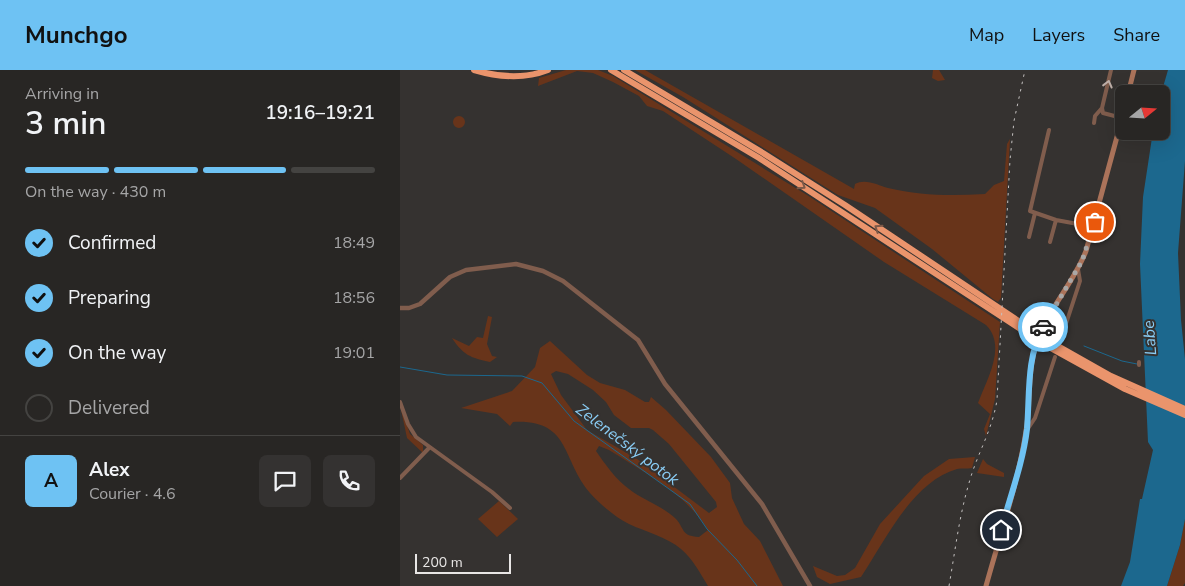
<!DOCTYPE html>
<html lang="en">
<head>
<meta charset="utf-8">
<style>
  :root { --surface:#282624; --page:#343231; --text:#f1f3f6; --muted:#a5a5a6; --line:#444341; --accent:#6ec2f3 }
  body { margin:0; font-family:"Nunito Sans",sans-serif; background:var(--page); color:var(--text); height:100vh; display:flex; flex-direction:column; font-size:19px; white-space:nowrap }
  * { box-sizing:border-box; margin:0 }
  p { font-size:16px; color:var(--muted) }
  .icon { flex:none; width:28px; height:28px; fill:none; stroke:currentColor; stroke-width:2; stroke-linecap:round; stroke-linejoin:round }
  .map { position:relative; flex:1; overflow:hidden }
  .details { display:flex; flex-direction:column; background:var(--surface); width:400px }
  .details>* { flex:none }
  .needle { width:32px; rotate:72deg }
  .controls { position:absolute; left:715px; top:15px; display:grid; gap:10px }
  .controls a { display:grid; place-items:center; width:55px; height:55px; border-radius:8px; background:var(--surface); box-shadow:0 5px 20px #0002,0 0 0 1px var(--line); font-size:25px }
  .scale { position:absolute; left:15px; bottom:12px; width:96px; box-sizing:border-box; padding-left:5px; border:2px solid #e8e6e5; border-top:0; font-size:14px; line-height:18px; white-space:nowrap; color:#e8e6e5; -webkit-text-stroke:4px #353230; paint-order:stroke }
  .pin { position:absolute; display:grid; place-items:center; width:42px; height:42px; color:#fff; margin:-21px; border:2px solid #fff; border-radius:50%; box-shadow:0 1px 5px #0007 }
  .courier { position:absolute; display:grid; place-items:center; width:50px; height:50px; margin:-25px; border:4px solid #6ec2f3; border-radius:50%; background:#fff; color:#222; box-shadow:0 1px 6px #0007 }
  .head em { font-style:normal; font-weight:600 }
  .head div { display:flex; flex-direction:column-reverse }
  .head { display:flex; align-items:center; justify-content:space-between; height:85px; padding:0 25px }
  h1 { font-size:32px; font-weight:600; line-height:38px }
  .bar { display:grid; grid-template-columns:repeat(4,1fr); gap:8px 5px; align-content:center; height:60px; padding:0 25px }
  .bar i { height:6px; border-radius:4px; background:var(--line) }
  .bar .current { background:var(--accent) }
  .bar p { grid-column:span 4 }
  .line { display:flex; align-items:center; gap:12px; padding:0 25px; border-top:1px solid var(--line) }
  .line div { flex:1 }
  .round { display:grid; place-items:center; flex:none; width:52px; height:52px; border-radius:8px; background:var(--page) }
  ol { padding:0 25px; list-style:none }
  li { display:flex; align-items:center; gap:15px; height:55px }
  li p { margin-inline-start:auto }
  li .icon { padding:5px; border-radius:50%; background:var(--accent); color:#111; stroke-width:4 }
  li:last-child { color:var(--muted) }
  li i { width:28px; height:28px; border:2px solid var(--line); border-radius:50% }
  header { display:flex; align-items:center; gap:30px; box-sizing:border-box; height:70px; padding:0 25px; background:var(--accent); color:#111 }
  header strong { font-size:24px }
  nav { display:flex; gap:28px; margin-inline-start:auto; font-size:18px }
  main { display:flex; flex:1; min-height:0 }
  .map>svg:first-child { display:block }
  .green { fill:#68341a; fill-rule:evenodd }
  .water { fill:#1c688e }
  .lines { fill:none; stroke-linecap:round; stroke-linejoin:round }
  .stream { stroke:#1c688e; stroke-width:1 }
  .minor { stroke:#805d4d; stroke-width:4 }
  .tertiary { stroke:#805d4d; stroke-width:4.5 }
  .secondary { stroke:#ab735a; stroke-width:5 }
  .motorway { stroke:#ea946c; stroke-width:6 }
  .rail { stroke:#c5c2c1; stroke-width:1; stroke-dasharray:2.5 5; stroke-linecap:butt }
  .motorway-bridge { stroke:#ea946c; stroke-width:6 }
  .oneway { stroke:#beafa8 }
  .oneway2 { stroke:#7d5948 }
  .done { stroke:#a9a7a6; stroke-width:5; stroke-dasharray:0 9 }
  .route { stroke:#6ec2f3; stroke-width:6 }
  .labels { text-anchor:middle; stroke-width:4; stroke-linejoin:round; paint-order:stroke }
  .water-label { font-size:16px; font-style:italic; fill:#8acdf5; stroke:#353230 }
</style>
</head>
<body>
<header>
<strong>Munchgo</strong>
<nav><a>Map</a><a>Layers</a><a>Share</a></nav>
</header>
<main>
<section class="details">
<div class="head"><div><h1>3 min</h1><p>Arriving in</p></div><em>19:16–19:21</em></div>
<div class="bar"><i class="current"></i><i class="current"></i><i class="current"></i><i></i><p>On the way · 430 m</p></div>
<ol>
<li><svg class="icon" aria-label="check" viewBox="0 0 24 24"><path d="M5 12l5 5 9-10"/></svg>Confirmed<p>18:49</p></li>
<li><svg class="icon" aria-label="check" viewBox="0 0 24 24"><path d="M5 12l5 5 9-10"/></svg>Preparing<p>18:56</p></li>
<li><svg class="icon" aria-label="check" viewBox="0 0 24 24"><path d="M5 12l5 5 9-10"/></svg>On the way<p>19:01</p></li>
<li><i></i>Delivered</li>
</ol>
<div class="line" style="height:90px"><b class="round" style="background:var(--accent);color:#111">A</b><div><b>Alex</b><p>Courier · 4.6</p></div><a class="round"><svg class="icon" aria-label="chat" viewBox="0 0 24 24"><path d="M4 5h16v11H9l-5 4z"/></svg></a><a class="round"><svg class="icon" aria-label="phone" viewBox="0 0 24 24"><path d="M5 4h4l2 5-3 2q2 4 5 5l2-3 5 2v4C11 20 4 13 5 4z"/></svg></a></div>
</section>
<div class="map">
<svg width="785" height="516" viewBox="0 0 785 516">
  <rect width="100%" height="100%" fill="#353230"/>
  <path class="green" d="M166,0H198L213,6L407,125L600,252L595,329L586,366L584,359L590,344L578,333C587,309 607,276 586,255L484,192L336,89L263,41L247,36L239,26L213,12L193,3L177,1L138,16L139,8Z
    M235,0H245L454,119L455,114C465,108 478,115 488,118C521,126 552,126 585,124L594,115L604,111L607,74L610,69L601,228L598,232L593,229L532,179L475,138L438,125L283,27Z
    M533,0H539L545,10L538,11L532,8Z
    M53 52a6 6 0 1 1 12 0a6 6 0 1 1-12 0Z
    M88,246L92,247L87,274L92,286L97,287L90,292C71,288 63,285 52,268L69,276L77,267L83,268Z
    M150,271L187,305L200,313L225,320L245,332H249L251,327L266,340L311,387L330,413L332,428L344,454L360,471L383,516H308C300,503 293,489 281,479C267,467 246,462 229,454C215,447 201,435 190,423C161,389 171,349 113,352L110,356L97,344L61,338L112,321L135,297L140,278ZM156,301L168,304L193,320L206,332L214,345L231,358H249L253,360L269,374L316,432L317,437L309,443L237,389L187,360L161,325L151,304ZM199,376L209,380C245,403 284,422 308,460L299,467C281,466 285,459 276,449C264,437 243,430 229,419C216,410 205,394 196,381Z
    M0,335L10,364L23,375V383L7,368Z
    M575,387L572,398C567,399 562,398 557,399C512,412 485,471 461,507L430,514L417,507L413,496L437,506L445,505L455,498L480,454L524,406L549,389Z
    M583,389L587,394L604,403V407L577,403Z
    M99,431L118,449L97,467L78,449Z
    M785,449V513L783,516H767L780,475Z"/>
  <path class="water" d="M768,0H785V91L778,183L781,250L785,289V449L780,475L767,516H721L730,492L740,429H742L753,380L748,372L740,194L743,127L753,61H761V24Z"/>
  <g class="lines">
    <path class="stream" d="M684,276L722,291L737,294
      M0,297L47,305L122,306L142,313L174,351L290,434L307,459L337,490L357,516"/>
    <path class="minor" d="M711,0L702,38L703,43L722,48
      M694,53L695,46L702,38
      M649,60L630,141L656,150L694,157
      M629,167L635,143
      M650,172L656,150
      M661,269L680,211L678,199
      M739,292V295
      M0,332L8,354L16,367L92,422L110,438
      M627,360L635,348L655,287
      M0,408L29,378"/>
    <path class="tertiary" d="M0,238H9L20,234L50,207L66,200L116,194L143,201L163,211L238,270L265,314L362,434L410,516"/>
    <path class="secondary" d="M728,24L734,0
      M586,516C600,465 618,413 626,361C631,333 627,305 635,278C645,242 673,215 686,181L724,41"/>
    <path class="motorway" d="M74,0C98,7 125,9 148,0
      M211,0L359,88L634,268
      M224,0L363,83L445,135L635,262
      M642,267L711,306L785,339
      M640,272L725,319L785,345"/>
    <path class="rail" d="M549,516C555,482 559,447 569,413C577,384 592,361 597,330L610,90L614,51L625,0"/>
    <path class="motorway-bridge" d="M635,262L642,267
      M634,268L640,272"/>
  </g>
  <defs><path id="oneway-chevron" d="M-2-3.5L2.5 0L-2 3.5" fill="none" stroke-width="1.6" stroke-linecap="round" stroke-linejoin="round" transform="scale(1.25)"/></defs>
  <use class="oneway" href="#oneway-chevron" transform="translate(708 14) rotate(-76)"/>
  <g class="oneway2">
    <use href="#oneway-chevron" transform="translate(402 116) rotate(33)"/>
    <use href="#oneway-chevron" transform="translate(478 158) rotate(-146)"/>
  </g>
  <g class="lines">
    <path class="done" d="M643,257L682,191L695,152"/>
    <path class="route" d="M601,460C610,427 623,393 627,359C630,324 626,289 643,257"/>
  </g>
  <g class="labels">
    <g class="water-label">
      <text transform="translate(749 268) rotate(-94)" y="6">Labe</text>
      <text transform="translate(228 374) rotate(37)" y="6">Zelenečský potok</text>
    </g>
  </g>
</svg>
<div class="controls">
<a><svg class="needle" viewBox="-14 -14 28 28"><path d="M0-13l5 13h-10z" fill="#e53935"/><path d="M0 13l5-13h-10z" fill="#a5a5a6"/></svg></a>
</div>
<div class="scale">200 m</div>
<div class="pin" style="left:695px;top:152px;background:#ea580c"><svg class="icon" aria-label="bag" viewBox="0 0 24 24"><path d="M5 8h14l-1 12H6zM9 8a3 3 0 0 1 6 0"/></svg></div>
<div class="pin" style="left:601px;top:460px;background:#1f2937"><svg class="icon" aria-label="home" viewBox="0 0 24 24"><path d="M3 11l9-7 9 7M6 9v11h12V9"/></svg></div>
<div class="courier" style="left:643px;top:257px"><svg class="icon" aria-label="car" viewBox="0 0 24 24"><path d="M5 17H2v-5l4-1 3-4h7l3 4 3 1v5h-3M9 17h6M6 11h13"/><circle cx="7" cy="17" r="2"/><circle cx="17" cy="17" r="2"/></svg></div>
</div>
</main>
</body>
</html>
